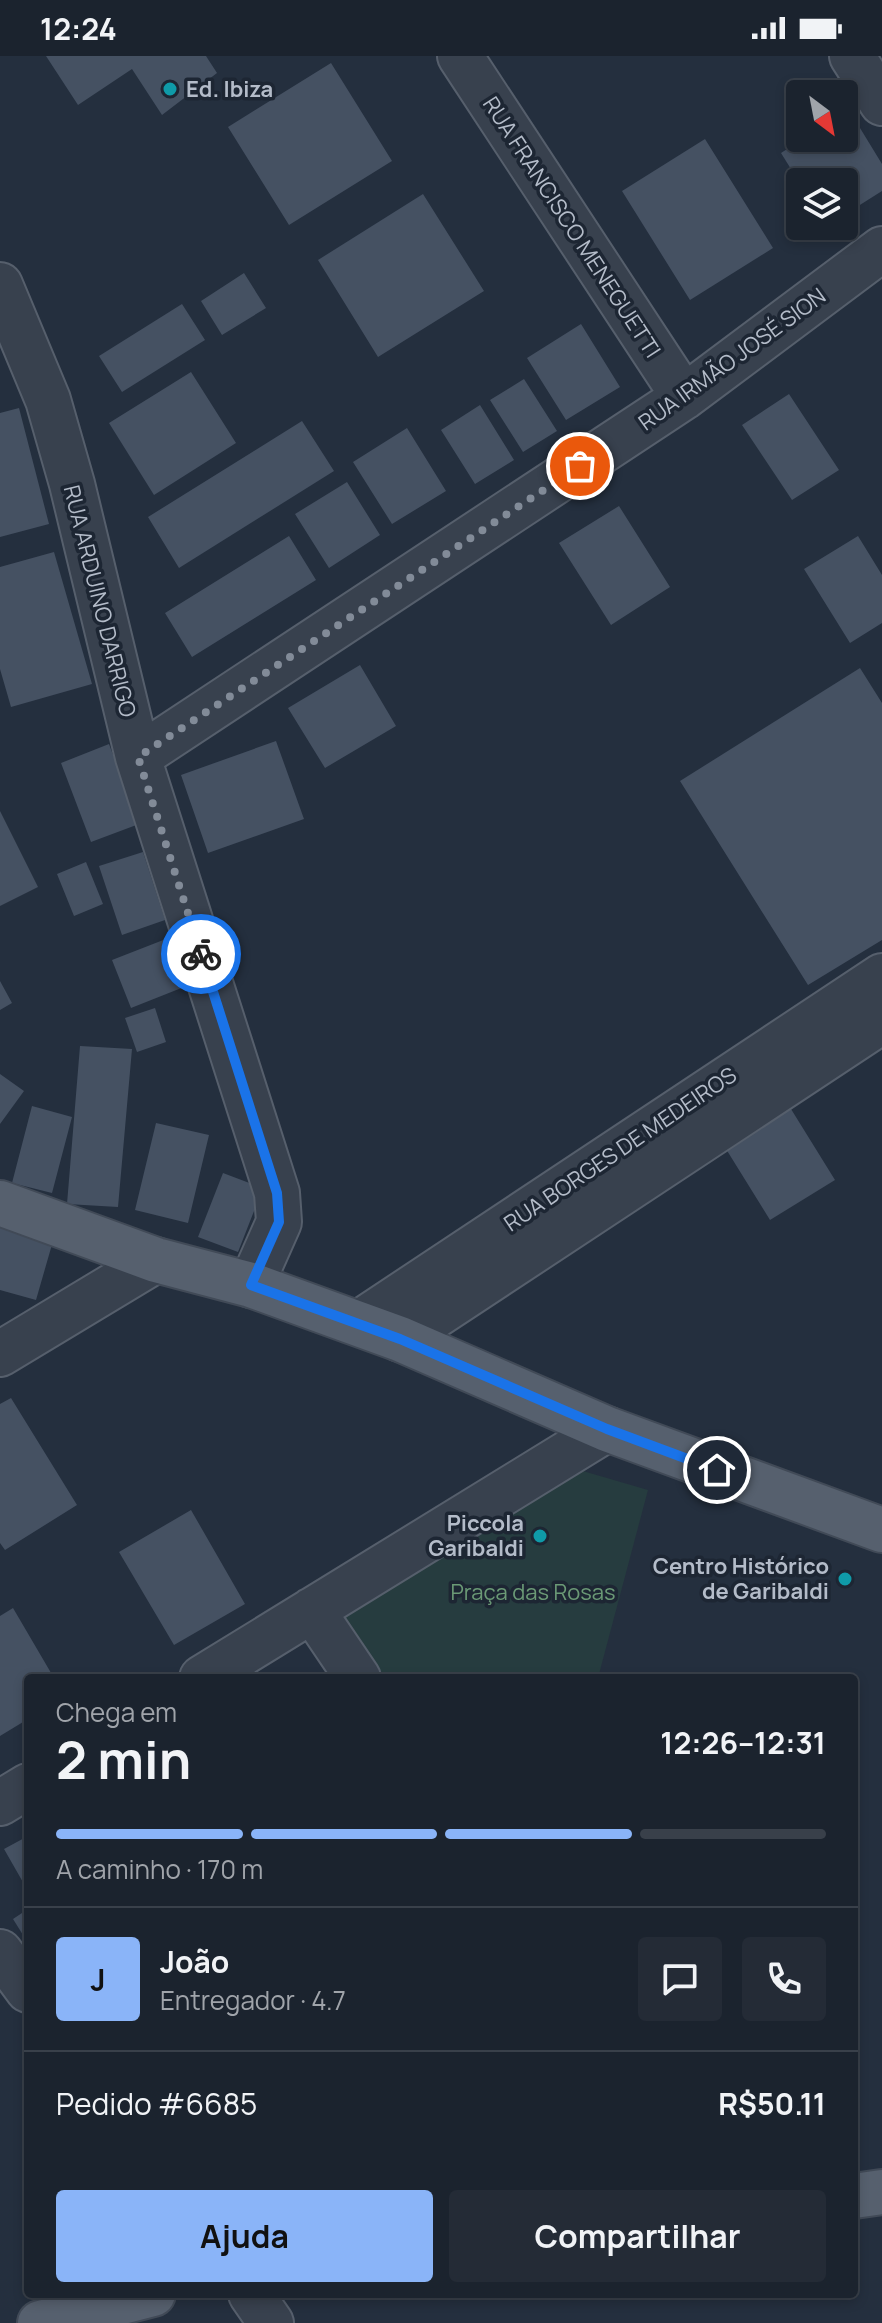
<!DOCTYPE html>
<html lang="pt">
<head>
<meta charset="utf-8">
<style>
  :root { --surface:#1b232e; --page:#242b36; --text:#f1f3f6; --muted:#a0a4aa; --line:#39404a; --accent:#8ab4f8 }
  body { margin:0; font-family:Manrope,sans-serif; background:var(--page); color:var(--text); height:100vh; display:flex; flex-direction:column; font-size:30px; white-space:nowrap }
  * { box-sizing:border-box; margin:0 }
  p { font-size:26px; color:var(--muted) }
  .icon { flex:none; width:44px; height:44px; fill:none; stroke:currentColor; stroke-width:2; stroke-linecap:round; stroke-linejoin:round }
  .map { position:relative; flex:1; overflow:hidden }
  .side { position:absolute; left:24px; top:1618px; width:834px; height:624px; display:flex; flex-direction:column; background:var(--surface); border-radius:8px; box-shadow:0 4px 12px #0003,0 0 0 2px var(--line) }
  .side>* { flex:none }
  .needle { width:52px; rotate:148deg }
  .buttons { position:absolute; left:786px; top:24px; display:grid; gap:16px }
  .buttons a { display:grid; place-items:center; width:72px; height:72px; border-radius:8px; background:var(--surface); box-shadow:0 4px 12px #0003,0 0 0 2px var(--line); font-size:40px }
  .pin { position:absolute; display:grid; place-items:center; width:68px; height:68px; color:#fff; margin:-34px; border:4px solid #fff; border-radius:50%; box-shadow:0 2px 8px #0007 }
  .courier { position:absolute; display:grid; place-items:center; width:80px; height:80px; margin:-40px; border:6px solid #1a73e8; border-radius:50%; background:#fff; color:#222; box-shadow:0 2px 10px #0007 }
  .head em { font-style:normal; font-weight:700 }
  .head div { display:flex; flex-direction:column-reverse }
  .head { display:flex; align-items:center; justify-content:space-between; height:136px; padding:0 32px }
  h1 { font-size:52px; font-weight:700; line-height:60px }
  .bar { display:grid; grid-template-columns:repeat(4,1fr); gap:12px 8px; align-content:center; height:96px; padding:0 32px }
  .bar i { height:10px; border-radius:6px; background:var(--line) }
  .bar .current { background:var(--accent) }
  .bar p { grid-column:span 4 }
  .line { display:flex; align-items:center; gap:20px; padding:0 32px; border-top:2px solid var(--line) }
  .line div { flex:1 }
  .round { display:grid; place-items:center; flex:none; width:84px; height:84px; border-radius:8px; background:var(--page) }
  .action { display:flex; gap:16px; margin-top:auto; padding:16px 32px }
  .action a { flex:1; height:92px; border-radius:8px; background:var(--accent); color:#111; font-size:32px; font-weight:700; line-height:92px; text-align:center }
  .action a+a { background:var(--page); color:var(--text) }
  .status { display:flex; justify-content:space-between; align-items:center; height:56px; padding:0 40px; background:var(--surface); direction:ltr }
  .status svg { height:22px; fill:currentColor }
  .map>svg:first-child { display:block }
  .green { fill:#263c3f }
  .building { fill:#455162 }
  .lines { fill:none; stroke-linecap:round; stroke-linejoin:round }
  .minor-casing { stroke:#565f6c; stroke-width:48 }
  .major-casing { stroke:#414a57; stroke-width:48 }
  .minor { stroke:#38414e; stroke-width:44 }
  .major { stroke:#56606e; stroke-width:44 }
  .done { stroke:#828b98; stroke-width:8; stroke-dasharray:0 14.4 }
  .route { stroke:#1a73e8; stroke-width:10 }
  .culture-dot { fill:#0f9aa8; stroke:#1d2633; stroke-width:3 }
  .labels { text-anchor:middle; stroke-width:7; stroke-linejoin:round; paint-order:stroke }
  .poi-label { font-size:22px; font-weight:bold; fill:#b4bcc9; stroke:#1d2633; text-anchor:end }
  .street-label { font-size:22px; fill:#b4bcc9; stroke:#1d2633 }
  .park-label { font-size:22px; fill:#6b9a76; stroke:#1d2633 }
</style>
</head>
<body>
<div class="status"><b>12:24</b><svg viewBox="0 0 49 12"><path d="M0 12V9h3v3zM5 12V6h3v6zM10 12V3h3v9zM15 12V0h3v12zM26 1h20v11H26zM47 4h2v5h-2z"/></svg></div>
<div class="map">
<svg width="882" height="2267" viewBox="0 0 882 2267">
  <rect width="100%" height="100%" fill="#242f3e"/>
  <path class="green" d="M576,1413L648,1434L598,1622H377L331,1555Z"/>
  <path class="building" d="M46,0H206L217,17L162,59L132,13L78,49Z
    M331,7L392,105L289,169L228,71Z
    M849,54L882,108V135L844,159V126H799L781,97L804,82H844V57Z
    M705,83L773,192L690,244L622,135Z
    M423,138L484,235L378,301L318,204Z
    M244,217L266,252L222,279L201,245Z
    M182,248L205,284L122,336L99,300Z
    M581,268L620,331L566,364L527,302Z
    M191,316L236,387L154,439L109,367Z
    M524,323L557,375L523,396L490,344Z
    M789,338L839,414L792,444L742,369Z
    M480,349L514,404L475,428L441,374Z
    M19,352L49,468L0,481V357Z
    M302,365L334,415L179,512L148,461Z
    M407,372L446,435L392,468L353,406Z
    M347,426L380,479L329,512L295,458Z
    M619,450L670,531L611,569L559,487Z
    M289,480L316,524L192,601L165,557Z
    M858,480L882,519V567L850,587L804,513Z
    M54,496L92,628L11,651L0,613V511Z
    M360,609L396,670L325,712L288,652Z
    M860,612L882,647V884L808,929L680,725Z
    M276,685L304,763L208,797L181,719Z
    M109,688L139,768L91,786L61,707Z
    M0,755L38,831L0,850Z
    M143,796L165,864L122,879L99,810Z
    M86,806L103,848L74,860L57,818Z
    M171,881L189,929L131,952L112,904Z
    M0,925L12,947L0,954Z
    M155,952L166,986L137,996L125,962Z
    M80,990L132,993L118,1151L67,1148Z
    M0,1018L24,1035L0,1068Z
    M32,1050L72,1061L52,1137L12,1127Z
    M791,1053L835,1124L770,1164L726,1093Z
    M156,1067L209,1079L188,1167L135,1154Z
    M223,1117L263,1132L238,1196L198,1181Z
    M0,1170L53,1185L36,1244L0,1234Z
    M11,1342L77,1449L5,1494L0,1487V1348Z
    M191,1454L245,1548L174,1589L119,1496Z
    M13,1552L54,1622H28V1663L0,1680V1560Z
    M28,1780V1835L4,1793Z
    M28,1853V1887L13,1863Z"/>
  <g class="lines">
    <g class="minor-casing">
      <path id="minor" d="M460,0L684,341
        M852,0L882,47
        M0,229L48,344L72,428L138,701L277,1137L279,1166L251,1229
        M138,701L684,341L882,193
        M359,1267L882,920
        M400,1283L882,965
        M0,1298L156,1204
        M312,1554L358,1622
        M202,1622L607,1373
        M0,1747L28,1730
        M0,1896L28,1934
        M251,2238L271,2267"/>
    </g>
    <g class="major-casing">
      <path id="major" d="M0,1147L156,1204L251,1229L400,1283L607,1373L882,1474
        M854,2140L882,2136
        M40,2267L153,2238"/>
    </g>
    <use href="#minor" class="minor"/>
    <use href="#major" class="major"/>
  </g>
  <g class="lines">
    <path class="done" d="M201,898L138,701L580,410"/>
    <path class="route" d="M201,898L277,1137L279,1166L251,1229L400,1283L607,1373L717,1414"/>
  </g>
  <g class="culture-dot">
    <circle cx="170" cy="33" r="8"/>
    <circle cx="540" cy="1480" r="8"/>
    <circle cx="845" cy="1523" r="8"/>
  </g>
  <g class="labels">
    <g class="poi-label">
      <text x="186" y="41" text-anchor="start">Ed. Ibiza</text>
      <text x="524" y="1475">Piccola<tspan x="524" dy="25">Garibaldi</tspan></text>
      <text x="829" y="1518">Centro Histórico<tspan x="829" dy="25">de Garibaldi</tspan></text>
    </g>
    <g class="street-label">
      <text transform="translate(572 171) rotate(57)" y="8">RUA FRANCISCO MENEGUETTI</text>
      <text transform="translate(732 303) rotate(-36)" y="8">RUA IRMÃO JOSÉ SION</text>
      <text transform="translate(100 545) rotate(76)" y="8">RUA ARDUINO DARRIGO</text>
      <text transform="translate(620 1093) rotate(-34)" y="8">RUA BORGES DE MEDEIROS</text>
    </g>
    <g class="park-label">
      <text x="533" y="1544">Praça das Rosas</text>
    </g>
  </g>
</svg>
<div class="buttons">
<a><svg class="needle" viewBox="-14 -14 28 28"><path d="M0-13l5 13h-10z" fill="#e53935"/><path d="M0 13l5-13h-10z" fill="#a0a4aa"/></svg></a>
<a><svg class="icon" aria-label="layers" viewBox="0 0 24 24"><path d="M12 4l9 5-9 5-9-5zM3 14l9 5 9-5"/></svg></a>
</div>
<div class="pin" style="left:580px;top:410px;background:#ea580c"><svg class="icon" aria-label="bag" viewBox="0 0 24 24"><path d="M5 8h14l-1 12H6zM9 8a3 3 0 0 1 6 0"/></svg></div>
<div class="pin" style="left:717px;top:1414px;background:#1f2937"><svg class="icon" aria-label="home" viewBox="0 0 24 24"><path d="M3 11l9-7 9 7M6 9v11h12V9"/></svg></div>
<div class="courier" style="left:201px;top:898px"><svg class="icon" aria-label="bike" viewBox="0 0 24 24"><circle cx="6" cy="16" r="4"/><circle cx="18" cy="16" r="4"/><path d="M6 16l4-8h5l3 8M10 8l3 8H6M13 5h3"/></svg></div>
<section class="side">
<div class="head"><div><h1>2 min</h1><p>Chega em</p></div><em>12:26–12:31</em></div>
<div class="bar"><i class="current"></i><i class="current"></i><i class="current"></i><i></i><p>A caminho · 170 m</p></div>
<div class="line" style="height:144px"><b class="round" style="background:var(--accent);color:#111">J</b><div><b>João</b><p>Entregador · 4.7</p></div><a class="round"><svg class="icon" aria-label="chat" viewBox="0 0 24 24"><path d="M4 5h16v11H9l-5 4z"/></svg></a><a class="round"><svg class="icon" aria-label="phone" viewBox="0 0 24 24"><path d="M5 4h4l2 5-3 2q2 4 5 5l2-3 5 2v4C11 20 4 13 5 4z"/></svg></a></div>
<div class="line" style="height:104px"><div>Pedido #6685</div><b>R$50.11</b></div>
<div class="action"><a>Ajuda</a><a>Compartilhar</a></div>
</section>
</div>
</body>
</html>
